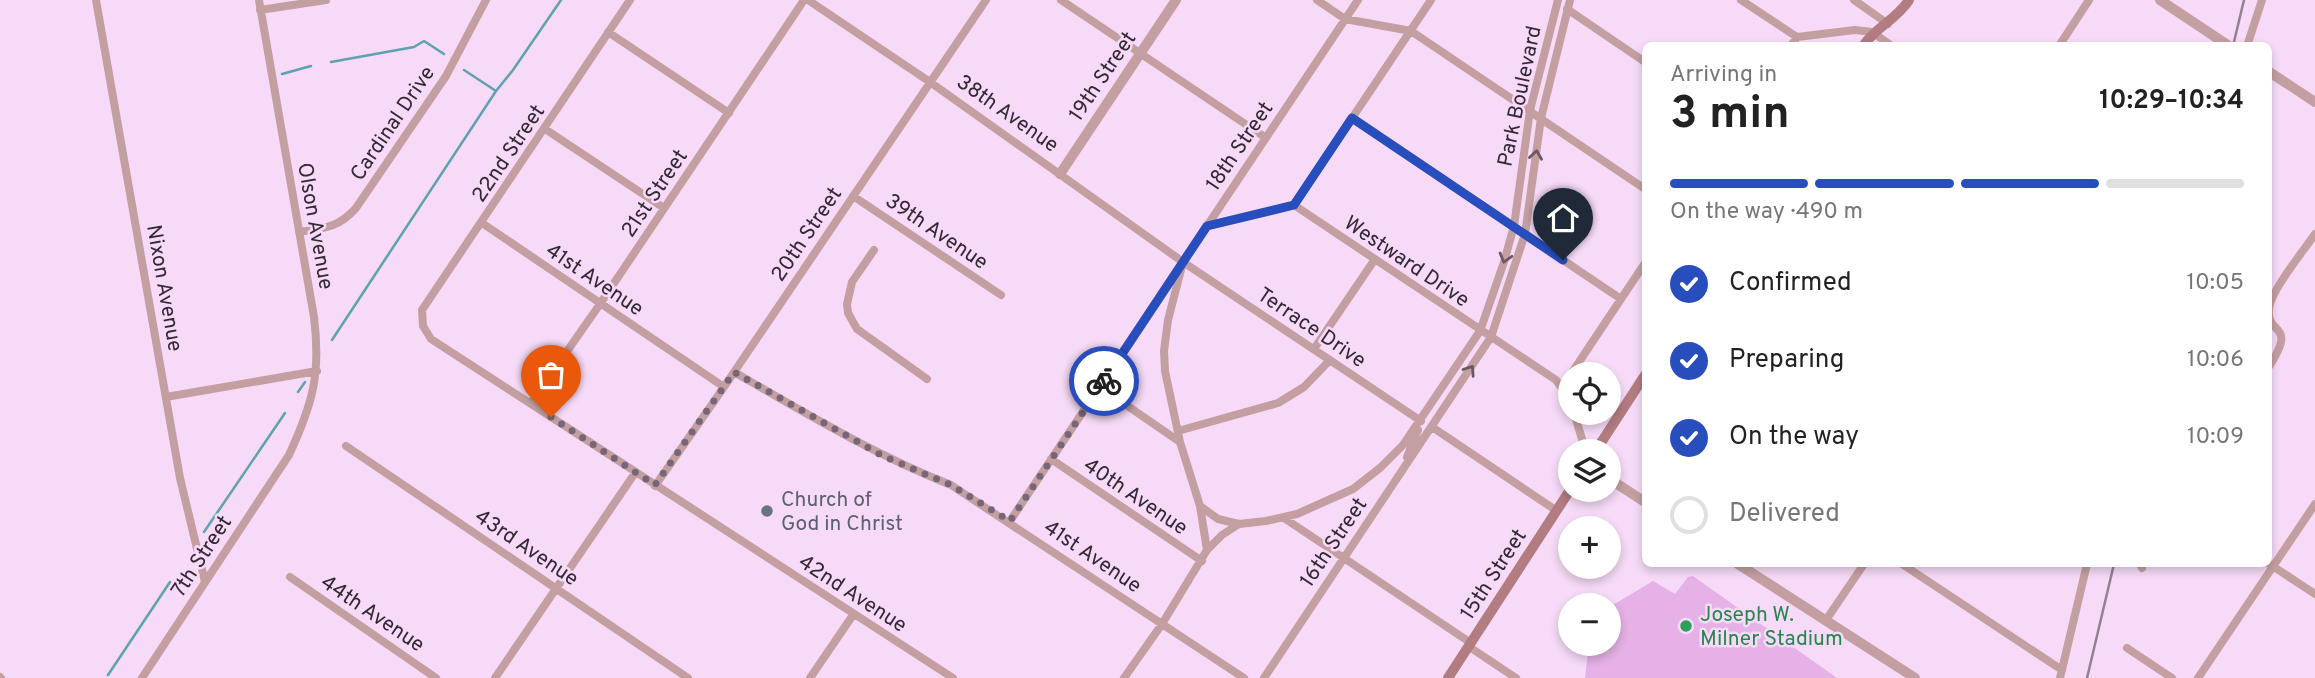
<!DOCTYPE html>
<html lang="en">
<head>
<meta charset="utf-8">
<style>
  :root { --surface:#fff; --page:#f6f6f6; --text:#222; --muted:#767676; --line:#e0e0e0; --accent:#284dbc }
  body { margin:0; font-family:Overpass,sans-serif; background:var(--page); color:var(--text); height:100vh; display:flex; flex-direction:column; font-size:26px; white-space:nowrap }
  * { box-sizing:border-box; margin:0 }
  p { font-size:23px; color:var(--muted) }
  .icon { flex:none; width:38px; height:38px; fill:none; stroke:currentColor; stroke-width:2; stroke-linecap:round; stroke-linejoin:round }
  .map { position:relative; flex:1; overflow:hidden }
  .details { position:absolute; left:1642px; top:42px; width:630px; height:525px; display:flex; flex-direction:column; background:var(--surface); border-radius:10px; box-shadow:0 4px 10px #0003 }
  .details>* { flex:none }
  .controls { position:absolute; left:1558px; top:362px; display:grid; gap:14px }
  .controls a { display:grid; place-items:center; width:63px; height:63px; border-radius:50%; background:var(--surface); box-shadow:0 4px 10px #0003; font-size:35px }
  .pin { position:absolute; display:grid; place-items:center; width:60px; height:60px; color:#fff; margin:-72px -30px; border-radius:50% 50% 50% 0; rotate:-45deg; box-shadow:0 0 7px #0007 }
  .pin .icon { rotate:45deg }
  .courier { position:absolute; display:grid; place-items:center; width:70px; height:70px; margin:-35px; border:5px solid #284dbc; border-radius:50%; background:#fff; color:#222; box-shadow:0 2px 9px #0007 }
  .head em { font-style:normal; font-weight:700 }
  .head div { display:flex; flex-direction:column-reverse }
  .head { display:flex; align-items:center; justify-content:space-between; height:119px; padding:0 28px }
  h1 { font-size:46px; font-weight:700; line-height:52px }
  .bar { display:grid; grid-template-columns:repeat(4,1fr); gap:10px 7px; align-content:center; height:84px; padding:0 28px }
  .bar i { height:9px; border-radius:5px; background:var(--line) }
  .bar .on { background:var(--accent) }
  .bar p { grid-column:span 4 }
  ol { padding:0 28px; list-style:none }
  li { display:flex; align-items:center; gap:21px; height:77px }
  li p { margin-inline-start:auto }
  li .icon { padding:7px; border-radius:50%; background:var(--accent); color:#fff; stroke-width:4 }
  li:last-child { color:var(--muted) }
  li i { width:38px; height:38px; border:4px solid var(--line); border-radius:50% }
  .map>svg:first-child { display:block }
  .pitch { fill:#e5b1e6 }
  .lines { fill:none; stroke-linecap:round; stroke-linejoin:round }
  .stream { stroke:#5ea2b0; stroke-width:2.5 }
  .minor { stroke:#c49fa1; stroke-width:8 }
  .tertiary { stroke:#c49fa1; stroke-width:10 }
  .secondary { stroke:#b27c80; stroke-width:10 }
  .rail { stroke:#948094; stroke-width:2.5 }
  .oneway { stroke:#6d585f }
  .done { stroke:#776678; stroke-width:7; stroke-dasharray:0 12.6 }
  .route { stroke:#284dbc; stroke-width:9 }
  .worship-dot { fill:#6b7280; stroke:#f6daf7; stroke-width:2.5 }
  .leisure-dot { fill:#2e9e5b; stroke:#f6daf7; stroke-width:2.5 }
  .labels { text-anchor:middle; stroke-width:5; stroke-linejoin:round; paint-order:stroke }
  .street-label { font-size:21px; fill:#332833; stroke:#f6daf7 }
  .worship-label { font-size:21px; fill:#5b616d; stroke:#f6daf7; text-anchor:start }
  .leisure-label { font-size:21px; fill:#27864d; stroke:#f6daf7; text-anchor:start }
</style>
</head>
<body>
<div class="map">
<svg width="2315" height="678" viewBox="0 0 2315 678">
  <rect width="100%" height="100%" fill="#f6daf7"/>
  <path class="pitch" d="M1693,576L1837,678H1585L1589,644H1608V608L1653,581L1675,594L1688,577Z"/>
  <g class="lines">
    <path class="stream" d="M331,62L414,47L424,41L444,54
      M464,70L496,91
      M282,74L311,66
      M332,340L496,91L513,70L561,0
      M298,392L305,382
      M204,532L285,413
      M108,675L170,582"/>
    <path class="minor" d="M96,0L180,478L205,582
      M630,0L422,310L423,326L431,339L953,678
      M808,0L930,82L1183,262L1421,421
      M1061,0L1266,138
      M1317,0L1345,19L1411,31L1645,189
      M1741,0L1797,37L1855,30L1872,32L1892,46
      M1854,0L1888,24
      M1567,9L1645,62
      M260,10L326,0
      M608,32L729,113
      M1791,46L1797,37
      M2059,46L2089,0
      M2247,46L2262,0
      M1352,118L1621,299
      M545,129L664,208
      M853,196L1001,295
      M1294,205L1431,0
      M482,223L724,387
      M1207,226L1294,205L1556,380L1570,400
      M299,232C325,228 338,228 356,208L446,76L486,0
      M874,250L852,282L847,304L848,313L857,329L927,379
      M1183,262L1168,320L1164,351L1165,371L1180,442L1200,506L1218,519L1239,524L1266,521L1297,514L1353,489L1380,468L1403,445L1480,331L1504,262L1514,226L1530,110L1558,0
      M1314,349L1375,259
      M2268,368C2299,321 2266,337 2269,309C2270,292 2304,250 2315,234
      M734,372C805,413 875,455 951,485L1244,678
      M1571,374L1645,263
      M1100,387L1180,442
      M166,397L317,371
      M531,403L600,304L804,0
      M1574,413L1586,452
      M1432,427L1557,511
      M1178,431L1278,403L1304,387L1330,360
      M346,446L688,678
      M1407,457L1418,430
      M1051,459L1202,561
      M655,486L724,387L986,0
      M1284,518L1471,643
      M1010,521L1358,0
      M1207,550L1222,535L1239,524
      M2268,563L2315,594
      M1902,564L2062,670
      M2140,564L2142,568
      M290,577L436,678
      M1826,620L1864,564
      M1468,646L1516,678
      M2127,648L2172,678
      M0,677L1,678
      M142,678L289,455C313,403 321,374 314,317L259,0
      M495,678L635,473
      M810,678L853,615
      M1124,678L1162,624L1207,550L1200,506
      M1264,678L1491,337L1525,234L1541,118L1570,0
      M2060,678L2087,564
      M2198,678L2315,504"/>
    <path class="tertiary" d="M2160,0L2229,46
      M2268,71L2315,102
      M1060,174L1176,0
      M1608,478L1645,502
      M1738,564L1915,678"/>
    <path class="secondary" d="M1863,46C1876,27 1897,19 1909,0
      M1595,452L1645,375
      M1448,678L1570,490"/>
    <path class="rail" d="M2233,46L2244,0
      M2087,678L2114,564"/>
  </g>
  <defs><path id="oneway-chevron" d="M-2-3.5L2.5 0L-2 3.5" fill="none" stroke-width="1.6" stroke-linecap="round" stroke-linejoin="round" transform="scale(1.75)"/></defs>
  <g class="oneway">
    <use href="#oneway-chevron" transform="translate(1536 155) rotate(-82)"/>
    <use href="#oneway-chevron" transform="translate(1505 258) rotate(106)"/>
    <use href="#oneway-chevron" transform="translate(1470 370) rotate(-56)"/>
  </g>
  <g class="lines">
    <path class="done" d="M551,417L655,485L734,372L883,456L951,485L1010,521L1104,381"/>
    <path class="route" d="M1104,381L1207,226L1294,205L1352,118L1563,260"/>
  </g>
  <circle class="worship-dot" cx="767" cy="511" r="7"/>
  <circle class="leisure-dot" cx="1686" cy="626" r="7"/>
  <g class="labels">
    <g class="street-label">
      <text transform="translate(1102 76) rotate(-56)" y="7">19th Street</text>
      <text transform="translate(1519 96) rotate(-78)" y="7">Park Boulevard</text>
      <text transform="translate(1008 113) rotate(35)" y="7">38th Avenue</text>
      <text transform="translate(392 123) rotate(-56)" y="7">Cardinal Drive</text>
      <text transform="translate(1239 146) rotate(-56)" y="7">18th Street</text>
      <text transform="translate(508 153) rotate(-56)" y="7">22nd Street</text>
      <text transform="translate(654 193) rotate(-56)" y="7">21st Street</text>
      <text transform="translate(316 226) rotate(80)" y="7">Olson Avenue</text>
      <text transform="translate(937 231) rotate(34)" y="7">39th Avenue</text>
      <text transform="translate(806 234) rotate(-56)" y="7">20th Street</text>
      <text transform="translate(1407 261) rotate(34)" y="7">Westward Drive</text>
      <text transform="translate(595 279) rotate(34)" y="7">41st Avenue</text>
      <text transform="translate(165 288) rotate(80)" y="7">Nixon Avenue</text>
      <text transform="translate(1312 327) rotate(34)" y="7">Terrace Drive</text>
      <text transform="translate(1136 496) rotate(34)" y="7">40th Avenue</text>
      <text transform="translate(1333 542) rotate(-56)" y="7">16th Street</text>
      <text transform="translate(527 547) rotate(34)" y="7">43rd Avenue</text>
      <text transform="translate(201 556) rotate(-57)" y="7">7th Street</text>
      <text transform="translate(1093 556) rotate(34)" y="7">41st Avenue</text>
      <text transform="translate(1493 574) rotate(-57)" y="7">15th Street</text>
      <text transform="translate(853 593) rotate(33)" y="7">42nd Avenue</text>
      <text transform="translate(373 613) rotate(34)" y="7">44th Avenue</text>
    </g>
    <g class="worship-label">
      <text x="781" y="506">Church of<tspan x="781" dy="24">God in Christ</tspan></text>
    </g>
    <g class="leisure-label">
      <text x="1700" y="621">Joseph W.<tspan x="1700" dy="24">Milner Stadium</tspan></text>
    </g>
  </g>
</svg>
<div class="controls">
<a><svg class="icon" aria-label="locate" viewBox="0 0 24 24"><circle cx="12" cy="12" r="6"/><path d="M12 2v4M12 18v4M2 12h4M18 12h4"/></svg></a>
<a><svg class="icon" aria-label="layers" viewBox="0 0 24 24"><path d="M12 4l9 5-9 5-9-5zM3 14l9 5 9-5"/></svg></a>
<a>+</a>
<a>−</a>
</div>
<div class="pin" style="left:551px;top:417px;background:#ea580c"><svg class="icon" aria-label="bag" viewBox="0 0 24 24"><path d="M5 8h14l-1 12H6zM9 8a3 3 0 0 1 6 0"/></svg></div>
<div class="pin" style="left:1563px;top:260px;background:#1f2937"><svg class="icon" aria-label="home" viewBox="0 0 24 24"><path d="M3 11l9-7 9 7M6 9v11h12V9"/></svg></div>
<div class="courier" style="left:1104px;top:381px"><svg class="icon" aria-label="bike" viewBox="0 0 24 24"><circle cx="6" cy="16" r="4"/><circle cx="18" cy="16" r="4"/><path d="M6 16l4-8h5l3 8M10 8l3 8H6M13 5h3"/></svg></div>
<section class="details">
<div class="head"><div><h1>3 min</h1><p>Arriving in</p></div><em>10:29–10:34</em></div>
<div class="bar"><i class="on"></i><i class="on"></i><i class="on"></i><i></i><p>On the way · 490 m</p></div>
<ol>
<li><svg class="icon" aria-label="check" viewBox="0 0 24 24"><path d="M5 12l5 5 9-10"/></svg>Confirmed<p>10:05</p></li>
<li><svg class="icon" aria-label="check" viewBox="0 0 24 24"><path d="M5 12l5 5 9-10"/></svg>Preparing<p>10:06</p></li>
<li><svg class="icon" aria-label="check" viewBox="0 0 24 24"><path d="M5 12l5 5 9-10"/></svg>On the way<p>10:09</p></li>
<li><i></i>Delivered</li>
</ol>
</section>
</div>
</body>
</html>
